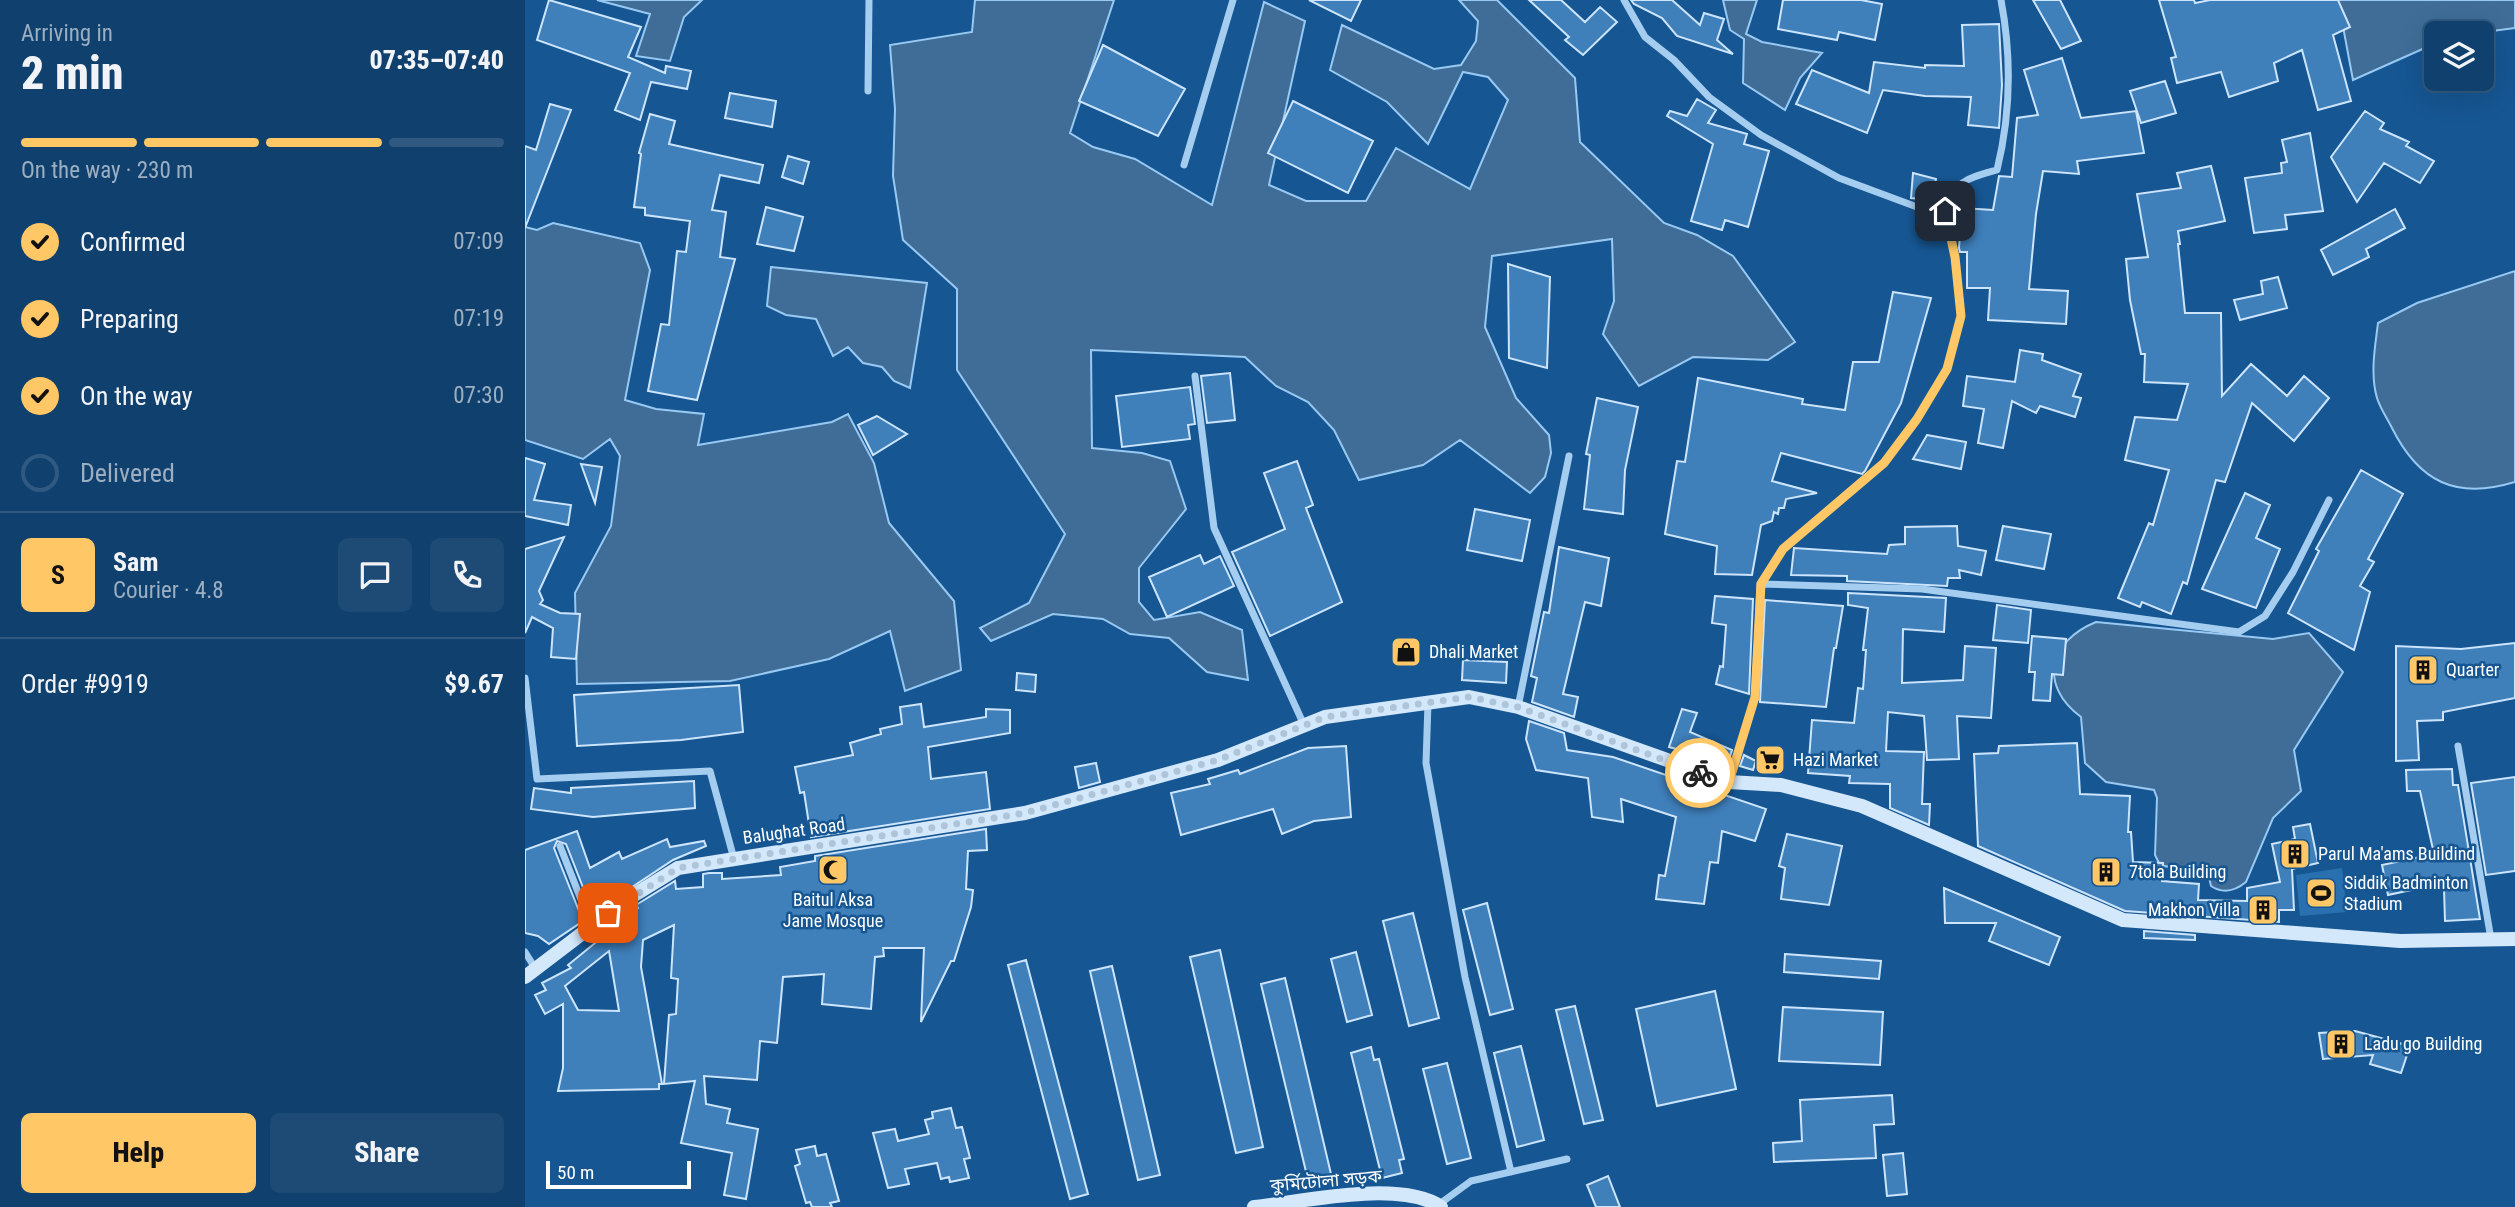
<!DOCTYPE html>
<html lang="en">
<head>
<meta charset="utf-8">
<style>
  :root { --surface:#10406e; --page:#1e4b76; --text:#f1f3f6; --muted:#9cafc2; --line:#305981; --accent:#ffc765 }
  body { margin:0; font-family:"Roboto Condensed","Noto Sans Bengali",sans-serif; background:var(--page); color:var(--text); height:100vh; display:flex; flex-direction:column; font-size:26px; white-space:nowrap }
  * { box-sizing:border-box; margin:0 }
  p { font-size:23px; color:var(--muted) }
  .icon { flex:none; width:38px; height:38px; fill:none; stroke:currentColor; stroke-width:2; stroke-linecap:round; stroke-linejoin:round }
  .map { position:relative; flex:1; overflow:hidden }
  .panel { display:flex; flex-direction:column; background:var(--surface); width:525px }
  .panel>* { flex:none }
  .fabs { position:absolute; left:1899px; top:21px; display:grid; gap:14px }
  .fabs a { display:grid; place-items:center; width:70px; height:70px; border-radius:10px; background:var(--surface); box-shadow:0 7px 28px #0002,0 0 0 2px var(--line); font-size:35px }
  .scale { position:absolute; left:21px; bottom:18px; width:145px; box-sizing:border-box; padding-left:7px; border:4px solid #fff; border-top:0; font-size:19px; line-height:24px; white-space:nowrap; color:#fff; -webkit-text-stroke:5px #165692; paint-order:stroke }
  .pin { position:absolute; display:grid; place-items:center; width:60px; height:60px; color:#fff; margin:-30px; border-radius:14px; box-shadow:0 4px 10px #0006 }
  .courier { position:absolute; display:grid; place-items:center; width:70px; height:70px; margin:-35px; border:5px solid #ffc765; border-radius:50%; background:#fff; color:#222; box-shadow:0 2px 9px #0007 }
  .head em { font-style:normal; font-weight:800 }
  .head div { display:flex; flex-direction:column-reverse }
  .head { display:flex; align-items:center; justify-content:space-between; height:119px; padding:0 21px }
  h1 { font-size:46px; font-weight:800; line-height:52px }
  .bar { display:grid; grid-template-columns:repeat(4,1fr); gap:10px 7px; align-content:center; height:84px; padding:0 21px }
  .bar i { height:9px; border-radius:5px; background:var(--line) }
  .bar .active { background:var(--accent) }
  .bar p { grid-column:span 4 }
  .line { display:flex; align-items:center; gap:18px; padding:0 21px; border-top:2px solid var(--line) }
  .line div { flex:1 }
  .round { display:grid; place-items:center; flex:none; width:74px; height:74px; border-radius:10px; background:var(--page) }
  ol { padding:0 21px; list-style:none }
  li { display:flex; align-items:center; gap:21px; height:77px }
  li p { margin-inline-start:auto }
  li .icon { padding:7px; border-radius:50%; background:var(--accent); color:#111; stroke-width:4 }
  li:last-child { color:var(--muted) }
  li i { width:38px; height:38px; border:4px solid var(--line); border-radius:50% }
  .button { display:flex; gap:14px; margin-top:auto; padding:14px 21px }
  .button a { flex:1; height:80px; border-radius:10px; background:var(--accent); color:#111; font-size:28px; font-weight:800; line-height:80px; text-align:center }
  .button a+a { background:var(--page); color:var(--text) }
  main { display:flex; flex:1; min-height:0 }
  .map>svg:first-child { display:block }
  .pitch { fill:#2970b1 }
  .water { fill:#3f6d98; stroke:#98c9f3; stroke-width:2 }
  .building { fill:#3f7fba; stroke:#cce5fc; stroke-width:2; fill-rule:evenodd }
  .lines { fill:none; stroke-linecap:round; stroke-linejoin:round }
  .street { stroke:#a5cdf0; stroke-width:7 }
  .secondary { stroke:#d4e8fb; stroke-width:14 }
  .done { stroke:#adc4d9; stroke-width:7; stroke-dasharray:0 12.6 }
  .route { stroke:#ffc765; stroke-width:9 }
  .labels { text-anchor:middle; stroke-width:5; stroke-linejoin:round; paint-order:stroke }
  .poi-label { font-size:18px; fill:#fff; stroke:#165692; text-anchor:start }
  .street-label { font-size:18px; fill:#fff; stroke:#165692 }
</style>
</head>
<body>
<main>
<section class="panel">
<div class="head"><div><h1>2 min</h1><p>Arriving in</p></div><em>07:35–07:40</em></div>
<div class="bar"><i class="active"></i><i class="active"></i><i class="active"></i><i></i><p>On the way · 230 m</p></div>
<ol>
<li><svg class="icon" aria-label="check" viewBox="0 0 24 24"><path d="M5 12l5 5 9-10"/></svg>Confirmed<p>07:09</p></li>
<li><svg class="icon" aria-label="check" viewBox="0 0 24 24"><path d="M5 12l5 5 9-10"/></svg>Preparing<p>07:19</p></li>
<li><svg class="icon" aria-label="check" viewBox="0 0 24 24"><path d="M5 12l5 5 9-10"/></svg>On the way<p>07:30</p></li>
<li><i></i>Delivered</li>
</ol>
<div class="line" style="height:126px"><b class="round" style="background:var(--accent);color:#111">S</b><div><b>Sam</b><p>Courier · 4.8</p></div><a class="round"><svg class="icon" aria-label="chat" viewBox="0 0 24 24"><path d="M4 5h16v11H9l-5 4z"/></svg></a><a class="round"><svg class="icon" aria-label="phone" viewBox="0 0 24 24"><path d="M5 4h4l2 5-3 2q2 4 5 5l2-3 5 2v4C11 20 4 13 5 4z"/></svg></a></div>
<div class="line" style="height:91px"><div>Order #9919</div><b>$9.67</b></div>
<div class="button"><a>Help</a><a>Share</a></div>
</section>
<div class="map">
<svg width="1990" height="1207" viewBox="0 0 1990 1207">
  <rect width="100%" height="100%" fill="#165692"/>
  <path class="pitch" d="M1817,868L1822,912L1775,916L1771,875Z"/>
  <path class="water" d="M72,0H177L159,17L145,61L111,56L125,14Z
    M450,0H589L545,133L568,147L610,159L687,205L739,2L780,21L744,185L781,201H841L871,148L945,189L983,100L963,77L938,72L903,144L862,102L805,70L817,25L909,69L936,65L951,41L953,21L934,0H972L1050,78L1055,142L1139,223L1172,235L1208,256L1270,342L1243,360L1168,357L1114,386L1078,334L1089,301L1087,239L967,256L960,327L991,398L1024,435L1026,453L1020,477L1005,493L935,440L898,465L834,480L809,430L783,402L751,386L720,357L566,350L567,448L617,453L645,461L661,509L614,568V602L629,620L675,612L717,630L723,680L682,672L644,638L605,634L578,619L528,614L466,641L455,628L504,603L540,534L432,370V289L378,240L368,176L370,109L365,45L447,32Z
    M1198,0H1232L1221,34L1237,42L1297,53L1275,78L1260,110L1218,83L1219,39L1205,30Z
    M1813,0H1990V28L1952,33H1911V43L1828,80Z
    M28,223L115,243L125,270L100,400L131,409L179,414L173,445L307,422L323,414L349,463L364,523L429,601L436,670L380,691L365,631L304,659L205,681L52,684L50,593L86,526L95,456L85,439L58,459L0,440V227L12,230Z
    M246,267L402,283L385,388L369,381L357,367L338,363L323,347L308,356L291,319L261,315L242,306Z
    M1990,271V482C1931,500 1894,482 1867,428C1862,418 1855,408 1852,398C1845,374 1850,347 1853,323L1892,303Z
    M1571,622L1748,639L1784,633L1818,672L1769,750L1776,791L1748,818L1721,882C1710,891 1698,894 1686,886C1684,862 1653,871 1635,865L1630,855L1632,798L1629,790L1581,782L1560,763L1556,717C1513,685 1524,641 1571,622Z"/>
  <path class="building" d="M24,0L116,27L103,57L140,73L141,66L166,71L162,89L126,82L115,120L90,110L105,73L12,40Z
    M784,0H836L826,21Z
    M1004,0H1036L1060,22L1075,7L1092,22L1058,55L1040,40L1044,37Z
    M1106,0H1147L1175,25L1179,13L1199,19L1192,40L1208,54L1152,36L1137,18L1109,4Z
    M1258,0H1336L1357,4L1350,40L1314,32L1312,40L1253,29Z
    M1508,0H1535L1556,41L1536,49Z
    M1634,0H1669L1670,3L1685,0H1813L1825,27L1808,35L1826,101L1793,110L1777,50L1749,63L1753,81L1704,97L1696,72L1652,83L1646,58L1651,57Z
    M1474,24L1477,85L1474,128L1443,125L1446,97L1400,96L1358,90L1342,133L1271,104L1287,70L1344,93L1349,62L1400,68V65L1439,66L1437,25Z
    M578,45L660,89L633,136L554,101Z
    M1537,58L1556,118L1611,111L1619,153L1552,161L1554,174L1518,171L1511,214L1504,289L1543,291L1541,324L1463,320L1465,288H1442V252H1435L1434,248L1437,208L1468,210L1474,176L1487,177L1492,118L1513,115L1499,70Z
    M1640,81L1651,113L1616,123L1605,91Z
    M205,93L251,101L247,127L200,118Z
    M1172,99L1191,110L1183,123L1222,134L1219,144L1244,151L1223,227L1200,220L1197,230L1166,221L1188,144L1142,116L1145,111L1162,116Z
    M768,101L848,141L823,193L743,153Z
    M25,104L46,110L0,228V146L11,150Z
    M1840,111L1859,123L1855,129L1884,142L1881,146L1909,161L1895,183L1859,163L1832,202L1806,157Z
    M125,114L150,121L144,144L238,165L234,183L195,175L187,210L201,212L195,257L210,259L172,400L123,391L136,324L144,325L152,251L161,252L165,221L120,215V208L109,207L116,154L114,153Z
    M1785,133L1798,211L1760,215L1762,229L1729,233L1720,178L1757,173L1756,163L1762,162L1757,140Z
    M263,156L284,162L278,184L257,177Z
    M1686,166L1700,221L1653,231L1655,244H1653L1660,313H1696L1697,396L1726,364L1762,396L1779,376L1804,398L1769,441L1727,403L1700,482L1691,480L1662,584L1658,582L1646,614L1617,602L1615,607L1593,598L1624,523L1628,525L1644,470L1600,460L1610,417L1652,420L1663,384L1619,382L1620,354H1616L1605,300L1601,259L1623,257L1612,194L1656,188L1652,173Z
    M1388,173L1411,179L1407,200L1386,198Z
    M241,207L278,217L269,251L232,244Z
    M1870,209L1880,228L1841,249L1844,257L1808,275L1796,250Z
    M983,264L1025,277L1022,368L984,358Z
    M1753,277L1762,308L1715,320L1709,300L1738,294L1736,281Z
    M1368,292L1406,298L1376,403L1340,471L1337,474L1256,453L1247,481L1292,493L1261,499L1259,508H1254L1253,514L1249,512L1247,521L1236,525L1227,575L1190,574L1192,546L1140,534L1152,461L1160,462L1173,378L1278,399L1277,404L1320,410L1328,362H1354Z
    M1495,350L1518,354L1517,360L1556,374L1548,396L1556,398L1550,417L1515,406L1511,413L1487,401L1478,448L1453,443L1459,409L1438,406L1442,376L1490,382Z
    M705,373L710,420L682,423L676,376Z
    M665,387L670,424L663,425L665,439L597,447L591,396Z
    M1072,398L1113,407L1100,470L1098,514L1059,509L1065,455L1061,454Z
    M352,416L382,434L348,455L333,425Z
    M1402,435L1441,442L1436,469L1388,459Z
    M0,458L20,464L9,500L46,505L43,525L0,516Z
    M772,461L788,505L781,508L817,602L745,636L707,552L760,529L739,473Z
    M56,464L77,467L70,503Z
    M1836,470L1878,494L1843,559L1849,562L1835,586L1845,592L1829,650L1763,613L1794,551L1791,549Z
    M1720,493L1745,505L1731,538L1755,549L1731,608L1677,589Z
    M950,509L1005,520L997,561L942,550Z
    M1432,526L1433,546L1461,551L1456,575L1434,570L1435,578H1423L1422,586L1322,581V576L1266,575L1269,548L1362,554L1364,545L1380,544V527Z
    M1478,526L1526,534L1519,569L1471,560Z
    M39,537L14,591L18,600L15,604L35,613L55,614L51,659L26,657L28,628L7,617L0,633V549Z
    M1034,547L1084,558L1076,606L1060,602L1038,694L1053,697L1049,717L1007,702L1012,678L1006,676L1019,612L1024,613Z
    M675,555L679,564L695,556L709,586L642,617L624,577Z
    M1323,593L1421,598L1419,632L1378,629L1377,683L1438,680L1440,646L1471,648L1466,718L1432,716L1434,759L1402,760L1399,716L1363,712L1361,751L1399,752L1397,804H1405L1404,825L1365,808V784L1324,783L1325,776L1283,773L1287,720L1329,723L1333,688L1338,689L1341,650H1338L1343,608L1323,605Z
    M1190,596L1228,599L1224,694L1191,684L1195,666L1198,667L1201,625L1187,623Z
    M1240,600L1318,606L1311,648H1309L1301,707L1235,702Z
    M1472,605L1506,610L1503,643L1468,640Z
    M1507,636L1541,639L1538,675L1527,674L1525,701L1508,700L1510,672H1504Z
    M1990,643V698L1918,712V720L1892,721L1894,760L1871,761V646L1936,649Z
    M938,660L982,662L981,683L937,680Z
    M492,673L511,675L510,692L491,690Z
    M214,685L218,732L156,740L52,746L49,695Z
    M396,704L399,727L461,717V709L485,710V733L403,747L406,779L461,772L465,809L286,837L279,792L275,793L270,767L328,755L325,743L356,734L355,729L377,724L375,707Z
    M1157,709L1172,713L1165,732L1207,750L1203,763L1144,747Z
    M1004,721L1039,733L1042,750L1088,757L1241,809L1230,841L1197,831L1193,863L1185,862L1179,904L1131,899L1134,875L1140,876L1151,817L1096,799L1098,822L1067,817L1063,778L1011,770L1001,739Z
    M1552,743L1555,794L1605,796L1603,832H1606L1608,862L1638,863L1637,881L1674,884L1673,900L1722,901V888L1755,882L1747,844L1770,839L1768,827L1785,824L1793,863L1767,869L1769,910H1754V922L1600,911L1453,846L1449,754L1473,753L1474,746Z
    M821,746L826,817L789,821L757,834L748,809L656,835L646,793L685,784L683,779L713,770L715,774L783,748Z
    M1219,755L1231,761L1228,770L1215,766Z
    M571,763L575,782L554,788L550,767Z
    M1927,769L1928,785H1933L1955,919L1920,921L1919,889H1914V884L1863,895L1857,865L1909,854L1895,791H1882L1881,770Z
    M1990,777V871L1961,875L1946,783Z
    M169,781L170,808L68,817L6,809L9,788L46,793V788Z
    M461,829L462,850L443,851L441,889L448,890L446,907L429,961H426L396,1022L399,948H358L359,956L350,957L346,1009L297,1004L299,974L258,977L252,1043L235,1041L232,1080L179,1076L181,1104L205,1109L202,1123L233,1129L221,1199L199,1195L207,1153L156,1143L170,1081L139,1084L144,1015L151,1014L153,979L146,978L149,925L118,940L116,967L137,1084H134V1089L33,1091L38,1068V1004L20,1014L10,995L21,990L17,983L46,968L43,965L113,908L111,905L150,881L151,889L178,887V874L184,873H197V879L256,875L255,867L290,861V856ZM84,951L94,1011L53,1010L40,986Z
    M52,831L65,868L94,852L97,859L142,839L145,847L179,841L181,846L148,860L68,913L41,844L32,841L29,848L58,921L24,944L13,936L0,933V850Z
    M1262,834L1317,846L1304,905L1256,899L1260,868L1254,866Z
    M1419,888L1535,937L1524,965L1464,941L1471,923H1420Z
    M962,903L988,1009L965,1015L938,910Z
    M888,913L914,1018L884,1026L858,921Z
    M1619,931L1670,935V940L1619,938Z
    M695,950L738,1147L711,1153L665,957Z
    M831,952L847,1015L822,1022L806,959Z
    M1260,954L1356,961L1354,979L1259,972Z
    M501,960L563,1194L545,1199L483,965Z
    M587,966L635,1175L613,1180L565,971Z
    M760,978L806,1174L783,1180L736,984Z
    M1190,991L1211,1089L1132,1106L1111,1009Z
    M1050,1006L1078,1120L1059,1124L1031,1010Z
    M1258,1007L1358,1012L1355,1065L1254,1061Z
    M1830,1031L1885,1046L1876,1073L1845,1064L1848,1055L1798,1059L1794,1033Z
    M996,1046L1019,1140L992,1147L969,1053Z
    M846,1047L849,1060L854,1059L879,1159L874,1160L877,1173L857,1178L826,1053Z
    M922,1063L946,1158L922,1164L898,1069Z
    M1367,1095L1369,1124L1349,1125L1351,1158L1249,1162L1248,1143L1277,1141L1275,1100Z
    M426,1108L431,1128L437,1127L445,1158L439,1159L444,1178L425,1182L424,1177L416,1179L412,1163L380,1169L384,1184L363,1188L348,1133L370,1129L373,1141L404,1134L400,1120L408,1118L407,1112Z
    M290,1146L292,1156L301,1154L314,1201L305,1203L307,1207H287L285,1202L281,1203L270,1166L275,1164L271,1150Z
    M1378,1153L1382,1194L1362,1196L1358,1155Z
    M1083,1176L1095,1207H1071L1062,1185Z"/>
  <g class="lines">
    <path class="street" d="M1099,0L1120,37L1149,60L1184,97L1236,135L1314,178L1392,207L1420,211L1430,257L1436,316L1422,369L1392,419L1359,463L1258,549L1235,584L1230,697L1204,782
      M343,91L344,0
      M659,165L708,0
      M1420,211C1430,180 1443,178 1472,170C1486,113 1487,58 1476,0
      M670,376L689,528L779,725
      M1235,584L1397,589L1714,632L1740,616L1768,572L1804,500
      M0,678L12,779L185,771L209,859
      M903,703L901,763L940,977L986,1172
      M993,707L1044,456
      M1933,746L1966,939
      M35,846L66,925
      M0,952L10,968
      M913,1205L946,1181L1042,1159"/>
    <path class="secondary" d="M0,977L101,900L153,868L500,813L693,760L800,717L944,697L993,707L1204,782L1256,785L1337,806L1598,920L1875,941L1990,939
      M729,1207C777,1202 875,1179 916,1207"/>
  </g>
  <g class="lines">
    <path class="done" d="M83,913L153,868L500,813L693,760L800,717L944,697L993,707L1175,773"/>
    <path class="route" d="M1175,773L1204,782L1230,697L1236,584L1258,549L1359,463L1392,419L1422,369L1436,316L1430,257L1420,211"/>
  </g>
  <defs>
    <g id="shop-square" transform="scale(1.575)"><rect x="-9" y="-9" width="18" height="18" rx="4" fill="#ffc765" stroke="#165692"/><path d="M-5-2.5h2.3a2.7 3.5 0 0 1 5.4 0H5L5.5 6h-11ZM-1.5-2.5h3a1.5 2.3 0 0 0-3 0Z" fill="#111"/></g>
    <g id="building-square" transform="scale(1.575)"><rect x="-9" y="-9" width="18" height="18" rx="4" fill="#ffc765" stroke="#165692"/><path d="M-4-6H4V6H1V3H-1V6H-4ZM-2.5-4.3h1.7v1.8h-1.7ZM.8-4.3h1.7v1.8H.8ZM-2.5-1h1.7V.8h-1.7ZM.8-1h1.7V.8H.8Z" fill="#111"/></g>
    <g id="supermarket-square" transform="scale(1.575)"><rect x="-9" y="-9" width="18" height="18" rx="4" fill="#ffc765" stroke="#165692"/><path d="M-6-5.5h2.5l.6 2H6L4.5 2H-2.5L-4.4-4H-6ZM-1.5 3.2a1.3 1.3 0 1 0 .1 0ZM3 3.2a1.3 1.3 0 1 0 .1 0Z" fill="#111"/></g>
    <g id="mosque-square" transform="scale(1.575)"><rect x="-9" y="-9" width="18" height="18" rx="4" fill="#ffc765" stroke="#165692"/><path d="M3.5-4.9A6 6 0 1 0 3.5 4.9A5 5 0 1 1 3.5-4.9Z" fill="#111"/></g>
    <g id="stadium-square" transform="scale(1.575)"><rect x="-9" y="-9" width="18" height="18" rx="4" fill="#ffc765" stroke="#165692"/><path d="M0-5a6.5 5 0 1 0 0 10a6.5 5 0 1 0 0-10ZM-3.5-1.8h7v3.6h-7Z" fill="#111"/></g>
  </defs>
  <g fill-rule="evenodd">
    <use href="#shop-square" x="881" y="652"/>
    <use href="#building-square" x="1898" y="670"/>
    <use href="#supermarket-square" x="1245" y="760"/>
    <use href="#building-square" x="1770" y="854"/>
    <use href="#mosque-square" x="308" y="870"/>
    <use href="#building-square" x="1581" y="872"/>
    <use href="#stadium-square" x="1796" y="893"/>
    <use href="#building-square" x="1738" y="910"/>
    <use href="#building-square" x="1816" y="1044"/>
  </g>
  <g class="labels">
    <g class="poi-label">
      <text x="904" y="658">Dhali Market</text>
      <text x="1921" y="676">Quarter</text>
      <text x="1268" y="766">Hazi Market</text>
      <text x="1793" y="860">Parul Ma'ams Buildind</text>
      <text x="1604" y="878">7tola Building</text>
      <text x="1819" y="889">Siddik Badminton<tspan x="1819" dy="21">Stadium</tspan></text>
      <text x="308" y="906" text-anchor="middle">Baitul Aksa<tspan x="308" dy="21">Jame Mosque</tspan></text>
      <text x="1715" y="916" text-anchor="end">Makhon Villa</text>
      <text x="1839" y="1050">Ladu go Building</text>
    </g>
    <g class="street-label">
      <text transform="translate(269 831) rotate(-8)" y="6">Balughat Road</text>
      <text transform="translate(801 1181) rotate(-5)" y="6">কুর্মিটোলা সড়ক</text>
    </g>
  </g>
</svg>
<div class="fabs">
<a><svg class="icon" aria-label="layers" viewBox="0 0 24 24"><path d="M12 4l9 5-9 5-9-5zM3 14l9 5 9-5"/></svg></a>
</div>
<div class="scale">50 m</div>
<div class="pin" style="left:83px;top:913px;background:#ea580c"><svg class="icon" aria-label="bag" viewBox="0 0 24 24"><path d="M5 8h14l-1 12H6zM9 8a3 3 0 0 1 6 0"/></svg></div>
<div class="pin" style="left:1420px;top:211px;background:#1f2937"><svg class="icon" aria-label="home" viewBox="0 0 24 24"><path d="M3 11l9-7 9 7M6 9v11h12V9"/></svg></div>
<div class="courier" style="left:1175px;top:773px"><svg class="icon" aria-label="bike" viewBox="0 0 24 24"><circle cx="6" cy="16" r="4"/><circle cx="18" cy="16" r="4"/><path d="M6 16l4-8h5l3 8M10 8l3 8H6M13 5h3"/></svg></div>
</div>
</main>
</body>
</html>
